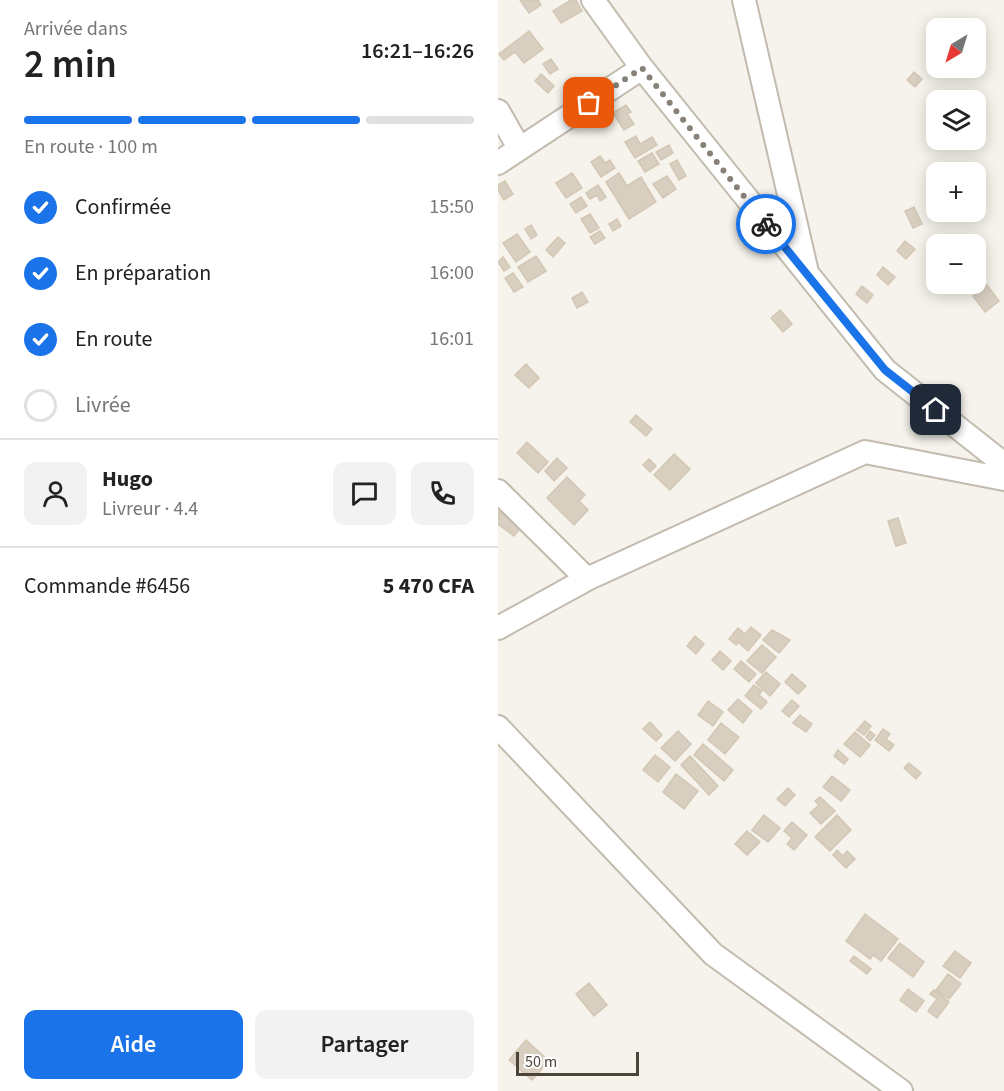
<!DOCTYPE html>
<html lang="fr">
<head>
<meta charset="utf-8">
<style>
  :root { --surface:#fff; --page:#f2f2f2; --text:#222; --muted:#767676; --line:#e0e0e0; --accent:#1a73e8 }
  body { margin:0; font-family:"Source Sans 3",sans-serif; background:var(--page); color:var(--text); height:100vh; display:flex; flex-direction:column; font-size:22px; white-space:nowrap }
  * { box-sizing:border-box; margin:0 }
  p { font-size:20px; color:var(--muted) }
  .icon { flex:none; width:33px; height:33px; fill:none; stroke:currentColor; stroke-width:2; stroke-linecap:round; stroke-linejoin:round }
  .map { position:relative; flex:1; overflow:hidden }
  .drawer { display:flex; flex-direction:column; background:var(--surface); width:498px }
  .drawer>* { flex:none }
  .needle { width:39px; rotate:218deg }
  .tools { position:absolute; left:428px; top:18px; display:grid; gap:12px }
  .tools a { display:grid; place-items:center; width:60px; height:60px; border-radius:12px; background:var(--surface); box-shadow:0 3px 15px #0003; font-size:30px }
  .scale { position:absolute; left:18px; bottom:15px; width:123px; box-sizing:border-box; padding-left:6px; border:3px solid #4b4439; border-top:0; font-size:16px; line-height:21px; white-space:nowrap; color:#4b4439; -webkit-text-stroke:4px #fff; paint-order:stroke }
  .pin { position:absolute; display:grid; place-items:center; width:51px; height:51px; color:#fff; margin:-26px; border-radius:12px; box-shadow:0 3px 9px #0006 }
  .courier { position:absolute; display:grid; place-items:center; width:60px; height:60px; margin:-30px; border:4px solid #1a73e8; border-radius:50%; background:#fff; color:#222; box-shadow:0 2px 8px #0007 }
  .headline em { font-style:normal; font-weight:600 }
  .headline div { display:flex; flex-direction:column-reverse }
  .headline { display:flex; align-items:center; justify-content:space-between; height:102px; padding:0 24px }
  h1 { font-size:39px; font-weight:600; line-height:45px }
  .bar { display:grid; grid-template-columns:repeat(4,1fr); gap:9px 6px; align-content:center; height:72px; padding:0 24px }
  .bar i { height:8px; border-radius:4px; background:var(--line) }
  .bar .current { background:var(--accent) }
  .bar p { grid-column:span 4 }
  .line { display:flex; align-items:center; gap:15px; padding:0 24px; border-top:2px solid var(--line) }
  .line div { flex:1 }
  .round { display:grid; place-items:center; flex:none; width:63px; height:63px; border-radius:12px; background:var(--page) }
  ol { padding:0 24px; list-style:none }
  li { display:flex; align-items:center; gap:18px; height:66px }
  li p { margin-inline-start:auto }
  li .icon { padding:6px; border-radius:50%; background:var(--accent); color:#fff; stroke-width:4 }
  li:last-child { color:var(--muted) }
  li i { width:33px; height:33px; border:3px solid var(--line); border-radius:50% }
  .button { display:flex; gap:12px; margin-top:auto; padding:12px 24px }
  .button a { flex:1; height:69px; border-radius:12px; background:var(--accent); color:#fff; font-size:24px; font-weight:600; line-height:69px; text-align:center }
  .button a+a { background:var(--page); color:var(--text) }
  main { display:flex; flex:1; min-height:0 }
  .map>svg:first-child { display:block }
  .building { fill:#d8cfc1; stroke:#d3c7b4; stroke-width:1.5 }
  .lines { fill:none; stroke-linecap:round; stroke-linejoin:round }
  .minor-casing { stroke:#c2bbae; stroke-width:26 }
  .minor { stroke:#fff; stroke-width:22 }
  .done { stroke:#878178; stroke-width:6; stroke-dasharray:0 10.8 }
  .route { stroke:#1a73e8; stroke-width:8 }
</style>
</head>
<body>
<main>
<section class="drawer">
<div class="headline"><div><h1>2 min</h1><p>Arrivée dans</p></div><em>16:21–16:26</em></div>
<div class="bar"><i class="current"></i><i class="current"></i><i class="current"></i><i></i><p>En route · 100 m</p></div>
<ol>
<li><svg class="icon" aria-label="check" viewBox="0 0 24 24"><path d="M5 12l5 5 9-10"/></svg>Confirmée<p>15:50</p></li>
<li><svg class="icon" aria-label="check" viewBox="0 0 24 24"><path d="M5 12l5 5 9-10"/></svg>En préparation<p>16:00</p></li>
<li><svg class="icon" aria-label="check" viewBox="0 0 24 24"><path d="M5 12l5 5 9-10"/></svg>En route<p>16:01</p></li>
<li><i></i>Livrée</li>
</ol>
<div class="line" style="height:108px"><a class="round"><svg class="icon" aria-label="person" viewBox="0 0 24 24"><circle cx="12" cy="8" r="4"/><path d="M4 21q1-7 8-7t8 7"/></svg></a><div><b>Hugo</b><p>Livreur · 4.4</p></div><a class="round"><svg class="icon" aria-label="chat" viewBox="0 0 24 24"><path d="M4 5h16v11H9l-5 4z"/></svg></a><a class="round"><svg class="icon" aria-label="phone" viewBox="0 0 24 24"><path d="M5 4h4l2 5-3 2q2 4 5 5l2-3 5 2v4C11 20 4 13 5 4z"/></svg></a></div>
<div class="line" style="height:78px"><div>Commande #6456</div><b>5 470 CFA</b></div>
<div class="button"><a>Aide</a><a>Partager</a></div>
</section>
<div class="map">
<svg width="506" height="1091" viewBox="0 0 506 1091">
  <rect width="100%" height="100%" fill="#f6f3ec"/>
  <path class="building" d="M22,0H40L43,5L31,13Z
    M73,0H78L84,11L63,23L55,11Z
    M31,31L45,49L26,63L17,52L6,60L1,54Z
    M53,59L60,69L52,74L45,64Z
    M416,72L424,79L417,87L409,80Z
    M43,74L56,86L50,93L37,81Z
    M128,105L133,112L129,114L136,124L126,130L115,113Z
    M138,136L142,144L154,137L159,145L137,158L127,142Z
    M171,145L175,153L163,160L158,152Z
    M154,153L161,164L147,172L140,161Z
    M102,156L107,163L112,160L117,168L103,177L93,162Z
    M179,160L188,176L181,180L172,164Z
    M74,173L84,188L68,198L58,183Z
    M121,173L129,186L143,177L158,202L131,219L108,182Z
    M169,176L178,189L165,198L155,184Z
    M7,181L15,194L6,200L0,190V185Z
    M100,185L108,197L102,201L99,195L92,199L88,193Z
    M83,197L89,206L78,213L72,204Z
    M416,207L424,224L415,228L407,211Z
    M92,214L101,228L92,233L83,219Z
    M119,219L123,226L115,231L111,224Z
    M33,225L39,235L33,239L27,229Z
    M102,231L107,238L97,244L92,237Z
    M19,234L32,252L18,262L5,243Z
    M60,237L67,243L55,257L48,250Z
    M407,241L417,249L408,259L399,251Z
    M38,256L48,271L30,282L20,267Z
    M5,257L12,267L6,271L0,262Z
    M385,267L397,277L390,285L379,275Z
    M15,273L25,287L16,292L7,278Z
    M489,285L501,301L487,312L475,296Z
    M364,286L375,295L369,303L358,294Z
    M84,292L90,302L79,308L74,298Z
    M282,310L294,324L285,332L273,318Z
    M28,364L41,378L31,388L17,375Z
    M138,415L154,429L148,436L132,422Z
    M29,442L50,462L40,473L19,453Z
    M176,454L192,469L172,490L156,475Z
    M59,458L69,468L56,481L47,471Z
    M151,459L158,466L152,472L145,465Z
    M69,477L87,495L81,501L90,510L76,525L49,498Z
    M1,511L23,527L16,536L0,524Z
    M400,518L408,543L398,546L390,521Z
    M253,627L263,635L250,651L240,642L238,645L231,639L240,628L247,634Z
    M274,630L292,640L281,653L265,640Z
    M197,636L206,644L198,654L189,646Z
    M264,645L278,657L264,673L249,661Z
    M222,651L233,661L225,670L214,660Z
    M243,661L258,674L251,682L236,669Z
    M268,672L282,684L272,696L258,683Z
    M294,674L308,686L300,694L287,682Z
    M256,685L264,691L261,695L269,702L263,709L247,696Z
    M240,699L254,711L245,723L230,710Z
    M294,700L301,706L291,717L284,711Z
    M210,701L225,712L215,726L200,715Z
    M302,715L314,724L308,732L295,723Z
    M367,721L373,726L366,735L359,730Z
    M152,722L164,735L158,741L145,729Z
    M223,723L241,737L227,754L210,740Z
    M385,729L392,734L388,739L396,745L391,751L377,740Z
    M180,731L193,744L177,761L163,748Z
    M372,731L377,735L372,741L368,737Z
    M357,732L372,745L362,757L346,744Z
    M205,744L235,770L226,781L196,755Z
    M340,750L350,759L346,764L336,756Z
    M157,755L172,767L160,782L145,770Z
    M192,756L220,786L211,795L183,765Z
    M411,763L423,773L418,779L406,768Z
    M178,774L200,791L186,809L165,792Z
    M334,776L352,790L343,801L325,787Z
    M290,788L297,795L287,806L279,799Z
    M322,797L337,811L323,824L312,813L321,805L317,801Z
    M266,815L282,828L270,842L254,830Z
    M339,815L353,830L332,851L317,837Z
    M294,822L309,835L296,850L289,844L294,838L286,831Z
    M249,831L262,842L249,855L237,844Z
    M339,850L345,856L349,851L357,859L348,868L335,855Z
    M367,914L400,939L383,961L375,955L372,959L348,941Z
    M402,943L426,962L415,977L390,958Z
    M457,951L473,963L462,978L445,966Z
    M356,956L373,969L369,974L352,961Z
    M450,974L463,984L451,999L438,990Z
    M91,983L109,1005L96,1016L78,994Z
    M410,989L426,1001L418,1012L402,1000Z
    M436,990L451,1002L439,1018L430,1011L439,999L432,994Z
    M28,1040L51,1061L34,1080L11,1060Z"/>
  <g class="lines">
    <g class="minor-casing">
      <path id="minor" d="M95,0L144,68L387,370L506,464
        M246,0L308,268
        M0,111L21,148
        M0,163L144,68
        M0,491L89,579
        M0,628L89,579L367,452L506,479
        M0,727L215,954L403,1091"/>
    </g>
    <use href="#minor" class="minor"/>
  </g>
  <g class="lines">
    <path class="done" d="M91,103L144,68L268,224"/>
    <path class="route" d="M268,224L387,370L438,410"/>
  </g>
</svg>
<div class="tools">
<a><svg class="needle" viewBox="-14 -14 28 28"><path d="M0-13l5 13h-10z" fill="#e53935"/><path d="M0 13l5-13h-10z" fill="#767676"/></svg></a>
<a><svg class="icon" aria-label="layers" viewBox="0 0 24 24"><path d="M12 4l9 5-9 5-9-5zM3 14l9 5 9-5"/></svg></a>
<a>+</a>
<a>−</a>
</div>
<div class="scale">50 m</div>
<div class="pin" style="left:91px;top:103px;background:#ea580c"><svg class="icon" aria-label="bag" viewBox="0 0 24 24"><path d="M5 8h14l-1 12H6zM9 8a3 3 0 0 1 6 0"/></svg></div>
<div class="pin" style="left:438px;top:410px;background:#1f2937"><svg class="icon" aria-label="home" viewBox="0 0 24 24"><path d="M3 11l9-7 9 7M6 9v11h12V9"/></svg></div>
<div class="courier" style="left:268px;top:224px"><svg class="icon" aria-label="bike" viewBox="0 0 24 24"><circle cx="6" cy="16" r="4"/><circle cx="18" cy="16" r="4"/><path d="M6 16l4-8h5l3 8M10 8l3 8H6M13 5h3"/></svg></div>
</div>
</main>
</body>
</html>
